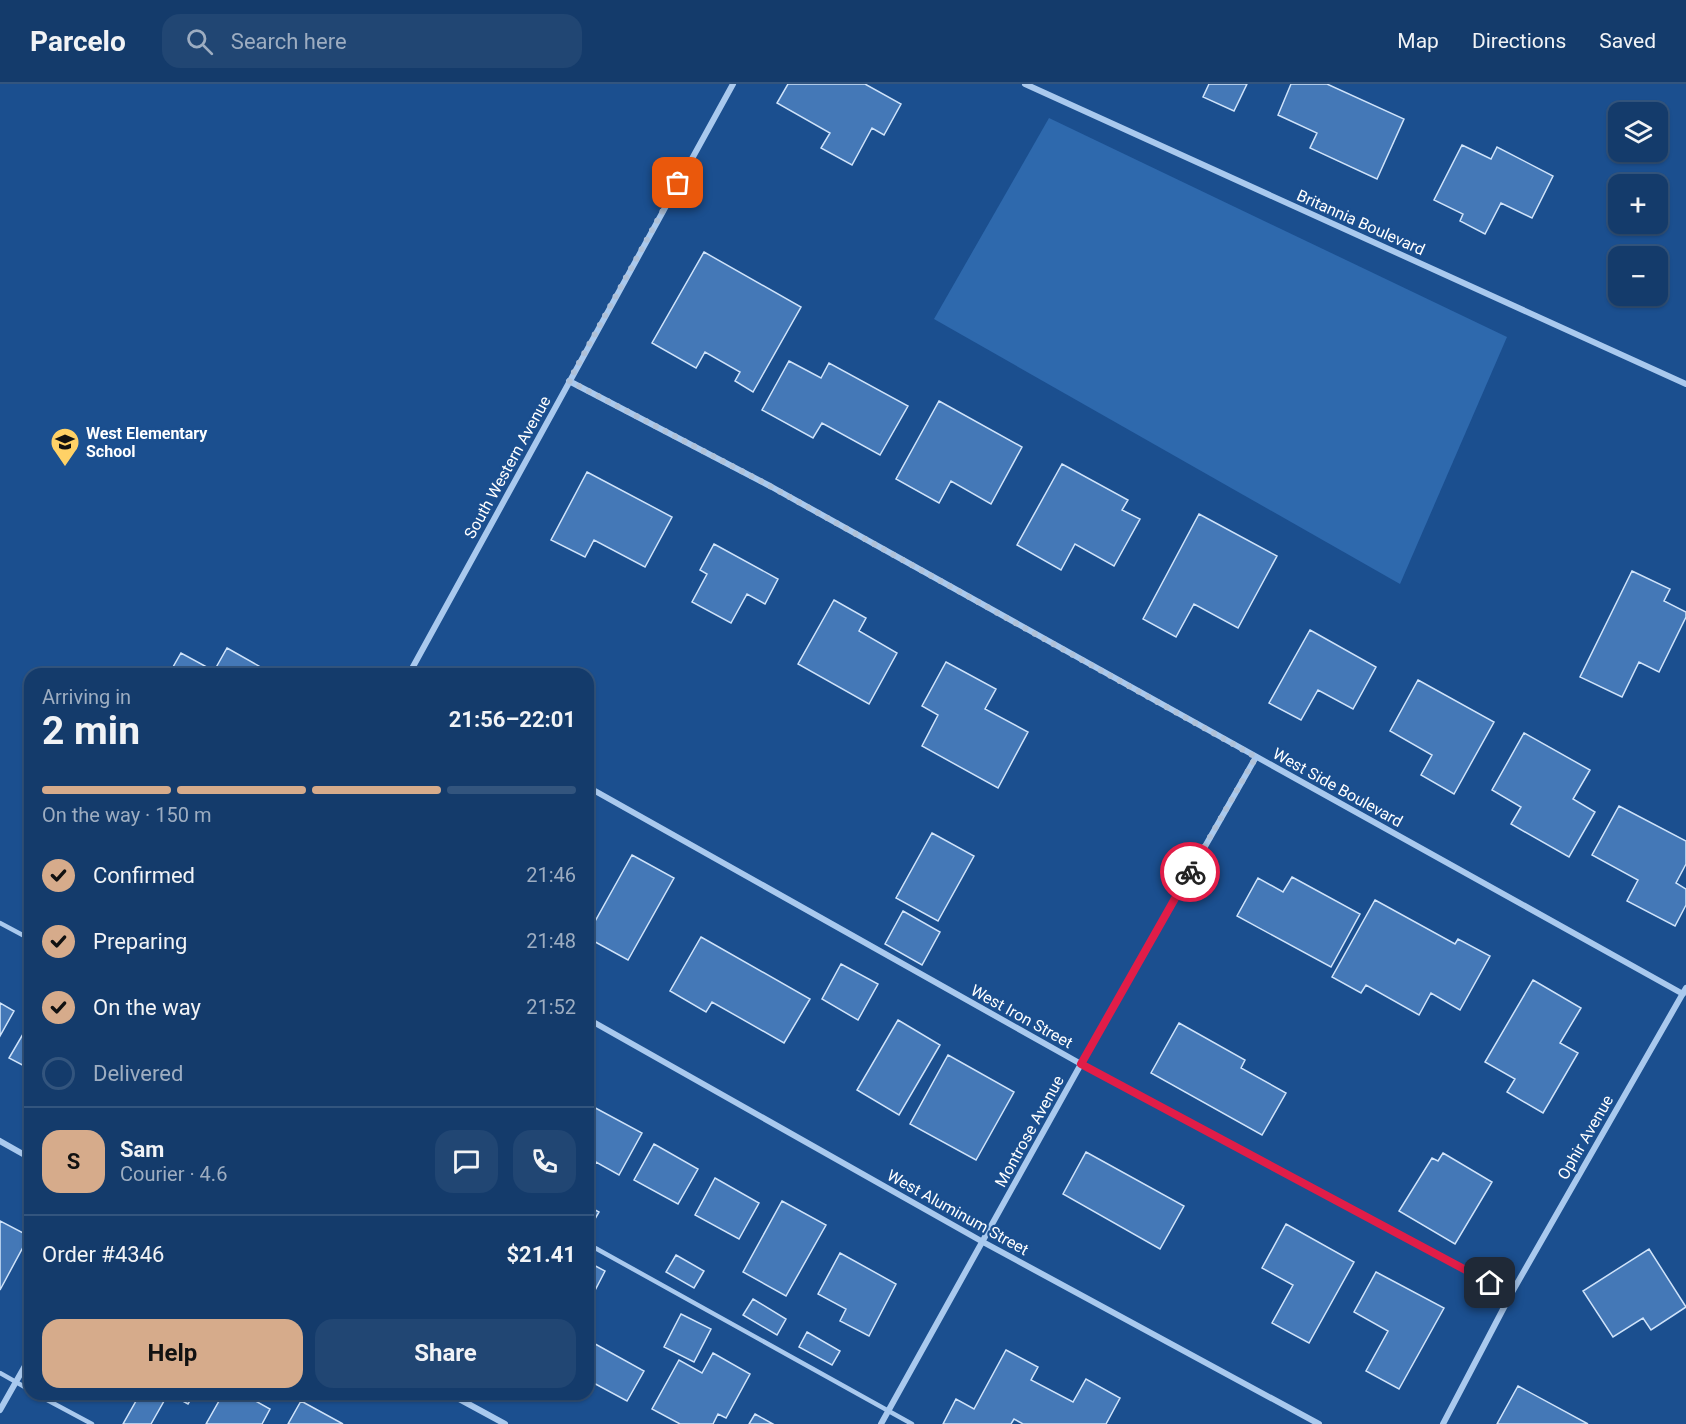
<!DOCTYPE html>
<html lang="en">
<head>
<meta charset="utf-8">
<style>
  :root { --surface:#143b6b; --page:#214673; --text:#f1f3f6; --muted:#9dadc1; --line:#33557e; --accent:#d6ab8b }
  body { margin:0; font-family:Roboto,sans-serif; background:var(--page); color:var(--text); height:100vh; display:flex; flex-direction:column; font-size:22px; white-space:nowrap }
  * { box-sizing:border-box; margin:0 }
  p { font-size:20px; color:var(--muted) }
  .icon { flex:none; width:33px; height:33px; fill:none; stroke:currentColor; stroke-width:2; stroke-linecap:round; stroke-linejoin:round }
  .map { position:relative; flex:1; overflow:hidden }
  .details { position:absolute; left:24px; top:584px; width:570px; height:732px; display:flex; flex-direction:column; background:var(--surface); border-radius:18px; box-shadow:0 2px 4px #0004,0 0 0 2px var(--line) }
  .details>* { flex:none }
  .controls { position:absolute; left:1608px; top:18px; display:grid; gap:12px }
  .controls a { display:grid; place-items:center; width:60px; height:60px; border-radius:12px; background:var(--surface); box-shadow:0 2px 4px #0004,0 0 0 2px var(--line); font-size:30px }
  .pin { position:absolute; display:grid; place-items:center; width:51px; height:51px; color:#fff; margin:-26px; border-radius:12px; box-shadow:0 3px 9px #0006 }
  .courier { position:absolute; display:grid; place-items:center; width:60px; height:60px; margin:-30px; border:4px solid #e11d48; border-radius:50%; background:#fff; color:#222; box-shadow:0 2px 8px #0007 }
  .head em { font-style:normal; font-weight:700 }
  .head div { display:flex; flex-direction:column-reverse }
  .head { display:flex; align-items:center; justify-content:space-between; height:102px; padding:0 18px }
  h1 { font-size:39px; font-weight:700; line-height:45px }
  .bar { display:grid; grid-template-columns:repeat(4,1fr); gap:9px 6px; align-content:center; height:72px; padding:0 18px }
  .bar i { height:8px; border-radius:4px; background:var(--line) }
  .bar .on { background:var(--accent) }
  .bar p { grid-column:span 4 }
  .line { display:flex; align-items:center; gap:15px; padding:0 18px; border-top:2px solid var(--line) }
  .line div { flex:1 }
  .round { display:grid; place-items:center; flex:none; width:63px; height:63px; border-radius:18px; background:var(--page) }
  ol { padding:0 18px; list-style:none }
  li { display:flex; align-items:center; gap:18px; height:66px }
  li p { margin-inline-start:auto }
  li .icon { padding:6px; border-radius:50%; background:var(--accent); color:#111; stroke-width:4 }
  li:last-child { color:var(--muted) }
  li i { width:33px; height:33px; border:3px solid var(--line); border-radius:50% }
  .cta { display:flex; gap:12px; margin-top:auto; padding:12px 18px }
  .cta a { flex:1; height:69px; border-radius:18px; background:var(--accent); color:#111; font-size:24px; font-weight:700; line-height:69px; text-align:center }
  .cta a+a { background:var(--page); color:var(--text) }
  header { display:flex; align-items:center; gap:36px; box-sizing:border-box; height:84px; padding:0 30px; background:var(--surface); border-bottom:2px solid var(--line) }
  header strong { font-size:28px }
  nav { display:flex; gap:33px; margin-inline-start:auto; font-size:21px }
  .search { width:420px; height:54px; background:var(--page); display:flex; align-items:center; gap:15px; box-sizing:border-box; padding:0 21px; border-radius:18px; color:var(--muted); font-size:22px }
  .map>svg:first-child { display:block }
  .green { fill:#2e69ad }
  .building { fill:#4478b7; stroke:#cfe3fa; stroke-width:1.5 }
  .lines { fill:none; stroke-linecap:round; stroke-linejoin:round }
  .service { stroke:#a9c9ee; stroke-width:4.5 }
  .minor { stroke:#a9c9ee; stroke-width:6 }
  .done { stroke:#afc1d8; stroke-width:6; stroke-dasharray:0 10.8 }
  .route { stroke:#e11d48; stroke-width:8 }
  .labels { text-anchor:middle; stroke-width:4.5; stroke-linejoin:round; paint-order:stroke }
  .street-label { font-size:16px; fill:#fff; stroke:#1b4f8f }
  .poi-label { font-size:16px; font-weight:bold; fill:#fff; stroke:#1b4f8f; text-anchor:start }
</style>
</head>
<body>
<header>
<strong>Parcelo</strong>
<div class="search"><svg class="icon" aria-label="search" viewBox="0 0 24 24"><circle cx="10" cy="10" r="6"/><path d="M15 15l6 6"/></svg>Search here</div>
<nav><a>Map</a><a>Directions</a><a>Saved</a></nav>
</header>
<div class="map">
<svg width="1686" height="1340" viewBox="0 0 1686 1340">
  <rect width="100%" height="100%" fill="#1b4f8f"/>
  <path class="green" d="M1049,34L1507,253L1400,500L934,235Z"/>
  <path class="building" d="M788,0H865L901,20L884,51L872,44L852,81L821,64L830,49L777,19Z
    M1209,0H1247L1234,27L1203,13Z
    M1291,0H1327L1404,35L1377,95L1310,64L1317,49L1278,31Z
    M1462,61L1491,75L1497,63L1553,92L1532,134L1501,119L1485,150L1460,137L1463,130L1434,116Z
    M704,168L801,223L753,308L735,297L740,288L705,268L696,284L652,259Z
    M789,277L821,294L829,279L908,322L880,371L822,339L813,354L762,326Z
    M939,317L1022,363L991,420L951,397L939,419L896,395Z
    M1062,380L1128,416L1122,426L1140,435L1114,482L1075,460L1061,486L1017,461Z
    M587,388L672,433L645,483L594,456L585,473L551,456Z
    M1199,430L1277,472L1238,544L1194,520L1176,553L1143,535Z
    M714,460L778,495L765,520L747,510L731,539L692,518L707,490L700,486Z
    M1632,487L1670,505L1664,517L1686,528V533L1659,588L1639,578L1622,613L1580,593Z
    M834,516L866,534L859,547L897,569L869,620L798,580Z
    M1310,546L1376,583L1353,625L1318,606L1301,636L1269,619Z
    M227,564L273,590H169L181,569L214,587Z
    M946,578L996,605L985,625L1028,648L998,704L922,662L938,631L922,622Z
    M1418,596L1494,638L1454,710L1421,691L1432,671L1390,647Z
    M1524,649L1590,686L1573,715L1595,728L1569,773L1511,740L1521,723L1492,706Z
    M1619,722L1686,757V780L1676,799L1686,805V821L1675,842L1627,817L1638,796L1592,771Z
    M932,749L974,772L938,837L896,814Z
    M632,771L674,794L628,876L588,854V850Z
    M1292,793L1360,830L1331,883L1237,832L1258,794L1283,808Z
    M1375,816L1455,860L1458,855L1490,872L1460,926L1431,909L1419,931L1366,901L1361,909L1332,893Z
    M903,827L940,848L922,881L885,860Z
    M701,853L810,915L784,959L712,918L706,928L670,907Z
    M841,880L878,900L858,936L822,915Z
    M1533,896L1581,924L1560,959L1578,969L1543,1029L1507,1008L1515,995L1485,978Z
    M0,919L14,927L0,952Z
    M898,936L940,961L899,1031L857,1006Z
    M30,938V985L9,974Z
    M1179,939L1245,976L1241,984L1286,1009L1262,1051L1151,989Z
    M948,971L1014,1008L976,1076L910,1040Z
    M588,1020L642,1049L619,1091L596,1078L589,1091H588Z
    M654,1060L698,1085L678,1120L634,1096Z
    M1086,1068L1184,1122L1160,1165L1063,1110Z
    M1443,1069L1492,1098L1455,1160L1399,1127L1432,1074L1438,1077Z
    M715,1094L759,1119L739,1155L695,1131Z
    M782,1117L826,1141L786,1212L743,1188Z
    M588,1122L599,1128L588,1147Z
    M0,1137L29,1152L0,1206Z
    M1286,1140L1354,1178L1309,1259L1272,1239L1293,1201L1262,1184Z
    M1649,1165L1686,1223L1651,1246L1643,1234L1613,1253L1583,1207Z
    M840,1169L896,1200L869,1252L840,1237L846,1225L818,1210Z
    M676,1171L704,1187L694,1204L666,1188Z
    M588,1178L605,1187L590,1216L588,1215Z
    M1376,1188L1444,1224L1399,1305L1366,1287L1388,1247L1354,1228Z
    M753,1215L786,1235L777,1251L743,1231Z
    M681,1230L711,1245L694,1278L664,1263Z
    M807,1248L840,1267L832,1281L799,1263Z
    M588,1256L644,1287L627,1317L588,1296V1283L591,1278L588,1276Z
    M1006,1266L1038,1283L1031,1296L1073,1318L1086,1295L1120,1314L1106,1340H1023L1014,1335L1011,1340H943L956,1315L974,1325Z
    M713,1269L750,1290L726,1334L718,1330L713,1340H680L652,1325L679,1276L702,1289Z
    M1518,1302L1588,1340H1497Z
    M140,1310H168L151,1340H123Z
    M170,1310H194L188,1320Z
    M223,1310H243L270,1325L262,1340H206Z
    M301,1317L343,1340H288Z
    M755,1330L773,1340H749Z"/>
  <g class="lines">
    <path class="service" d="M0,839L30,855
      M588,1160L912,1340
      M0,1289L30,1306
      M36,1310L92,1340"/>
    <path class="minor" d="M1025,0L1686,300
      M569,297L770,402L1683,910
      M409,590L733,0
      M588,703L1081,980L1511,1210
      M588,935L983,1158L1319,1340
      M0,1057L30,1074
      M450,1310L505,1340
      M0,1326L30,1273
      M881,1340L1081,980L1256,673
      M1443,1340L1511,1210L1686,904"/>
  </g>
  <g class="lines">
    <path class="done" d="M678,99L569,297L770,402L1256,673L1190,788"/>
    <path class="route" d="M1190,788L1081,980L1490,1199"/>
  </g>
  <defs>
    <g id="school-pin" transform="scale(1.5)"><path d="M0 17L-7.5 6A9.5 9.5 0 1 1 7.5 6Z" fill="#ffd166" stroke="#1b4f8f"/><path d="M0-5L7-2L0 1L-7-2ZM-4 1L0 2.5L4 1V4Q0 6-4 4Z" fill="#111"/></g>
  </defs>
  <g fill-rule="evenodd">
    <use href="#school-pin" x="65" y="358"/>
  </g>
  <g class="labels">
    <g class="street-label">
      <text transform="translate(1361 138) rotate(24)" y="6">Britannia Boulevard</text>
      <text transform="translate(507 383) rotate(-61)" y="6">South Western Avenue</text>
      <text transform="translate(1338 703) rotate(29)" y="6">West Side Boulevard</text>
      <text transform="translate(1022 932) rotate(29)" y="6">West Iron Street</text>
      <text transform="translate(1029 1047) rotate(-61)" y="6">Montrose Avenue</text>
      <text transform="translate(1585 1053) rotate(-60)" y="6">Ophir Avenue</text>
      <text transform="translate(958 1128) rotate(29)" y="6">West Aluminum Street</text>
    </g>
    <g class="poi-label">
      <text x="86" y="355">West Elementary<tspan x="86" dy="18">School</tspan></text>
    </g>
  </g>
</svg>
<div class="controls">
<a><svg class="icon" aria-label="layers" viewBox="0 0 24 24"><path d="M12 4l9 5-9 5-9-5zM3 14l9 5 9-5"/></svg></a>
<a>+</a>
<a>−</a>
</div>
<div class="pin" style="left:678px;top:99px;background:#ea580c"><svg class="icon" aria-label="bag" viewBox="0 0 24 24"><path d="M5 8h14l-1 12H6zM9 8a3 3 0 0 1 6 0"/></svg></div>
<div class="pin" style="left:1490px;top:1199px;background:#1f2937"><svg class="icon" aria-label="home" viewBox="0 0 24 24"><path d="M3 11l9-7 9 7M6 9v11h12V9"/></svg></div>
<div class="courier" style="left:1190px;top:788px"><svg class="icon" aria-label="bike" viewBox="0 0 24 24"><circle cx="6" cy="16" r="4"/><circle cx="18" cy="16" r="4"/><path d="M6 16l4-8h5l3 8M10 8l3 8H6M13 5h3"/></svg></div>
<section class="details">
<div class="head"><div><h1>2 min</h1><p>Arriving in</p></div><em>21:56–22:01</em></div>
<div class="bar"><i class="on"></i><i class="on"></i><i class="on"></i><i></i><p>On the way · 150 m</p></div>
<ol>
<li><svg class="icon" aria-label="check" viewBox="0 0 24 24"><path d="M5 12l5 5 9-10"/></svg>Confirmed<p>21:46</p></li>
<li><svg class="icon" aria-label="check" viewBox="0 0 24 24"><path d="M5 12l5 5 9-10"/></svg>Preparing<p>21:48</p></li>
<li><svg class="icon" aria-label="check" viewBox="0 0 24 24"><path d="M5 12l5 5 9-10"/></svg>On the way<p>21:52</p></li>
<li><i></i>Delivered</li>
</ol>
<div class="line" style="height:108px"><b class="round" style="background:var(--accent);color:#111">S</b><div><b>Sam</b><p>Courier · 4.6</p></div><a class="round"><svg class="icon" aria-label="chat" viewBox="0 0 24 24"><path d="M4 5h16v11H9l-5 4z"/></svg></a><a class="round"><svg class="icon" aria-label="phone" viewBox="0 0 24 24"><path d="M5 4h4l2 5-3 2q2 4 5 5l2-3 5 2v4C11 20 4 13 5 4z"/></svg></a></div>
<div class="line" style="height:78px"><div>Order #4346</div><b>$21.41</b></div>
<div class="cta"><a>Help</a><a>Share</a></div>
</section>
</div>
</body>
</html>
